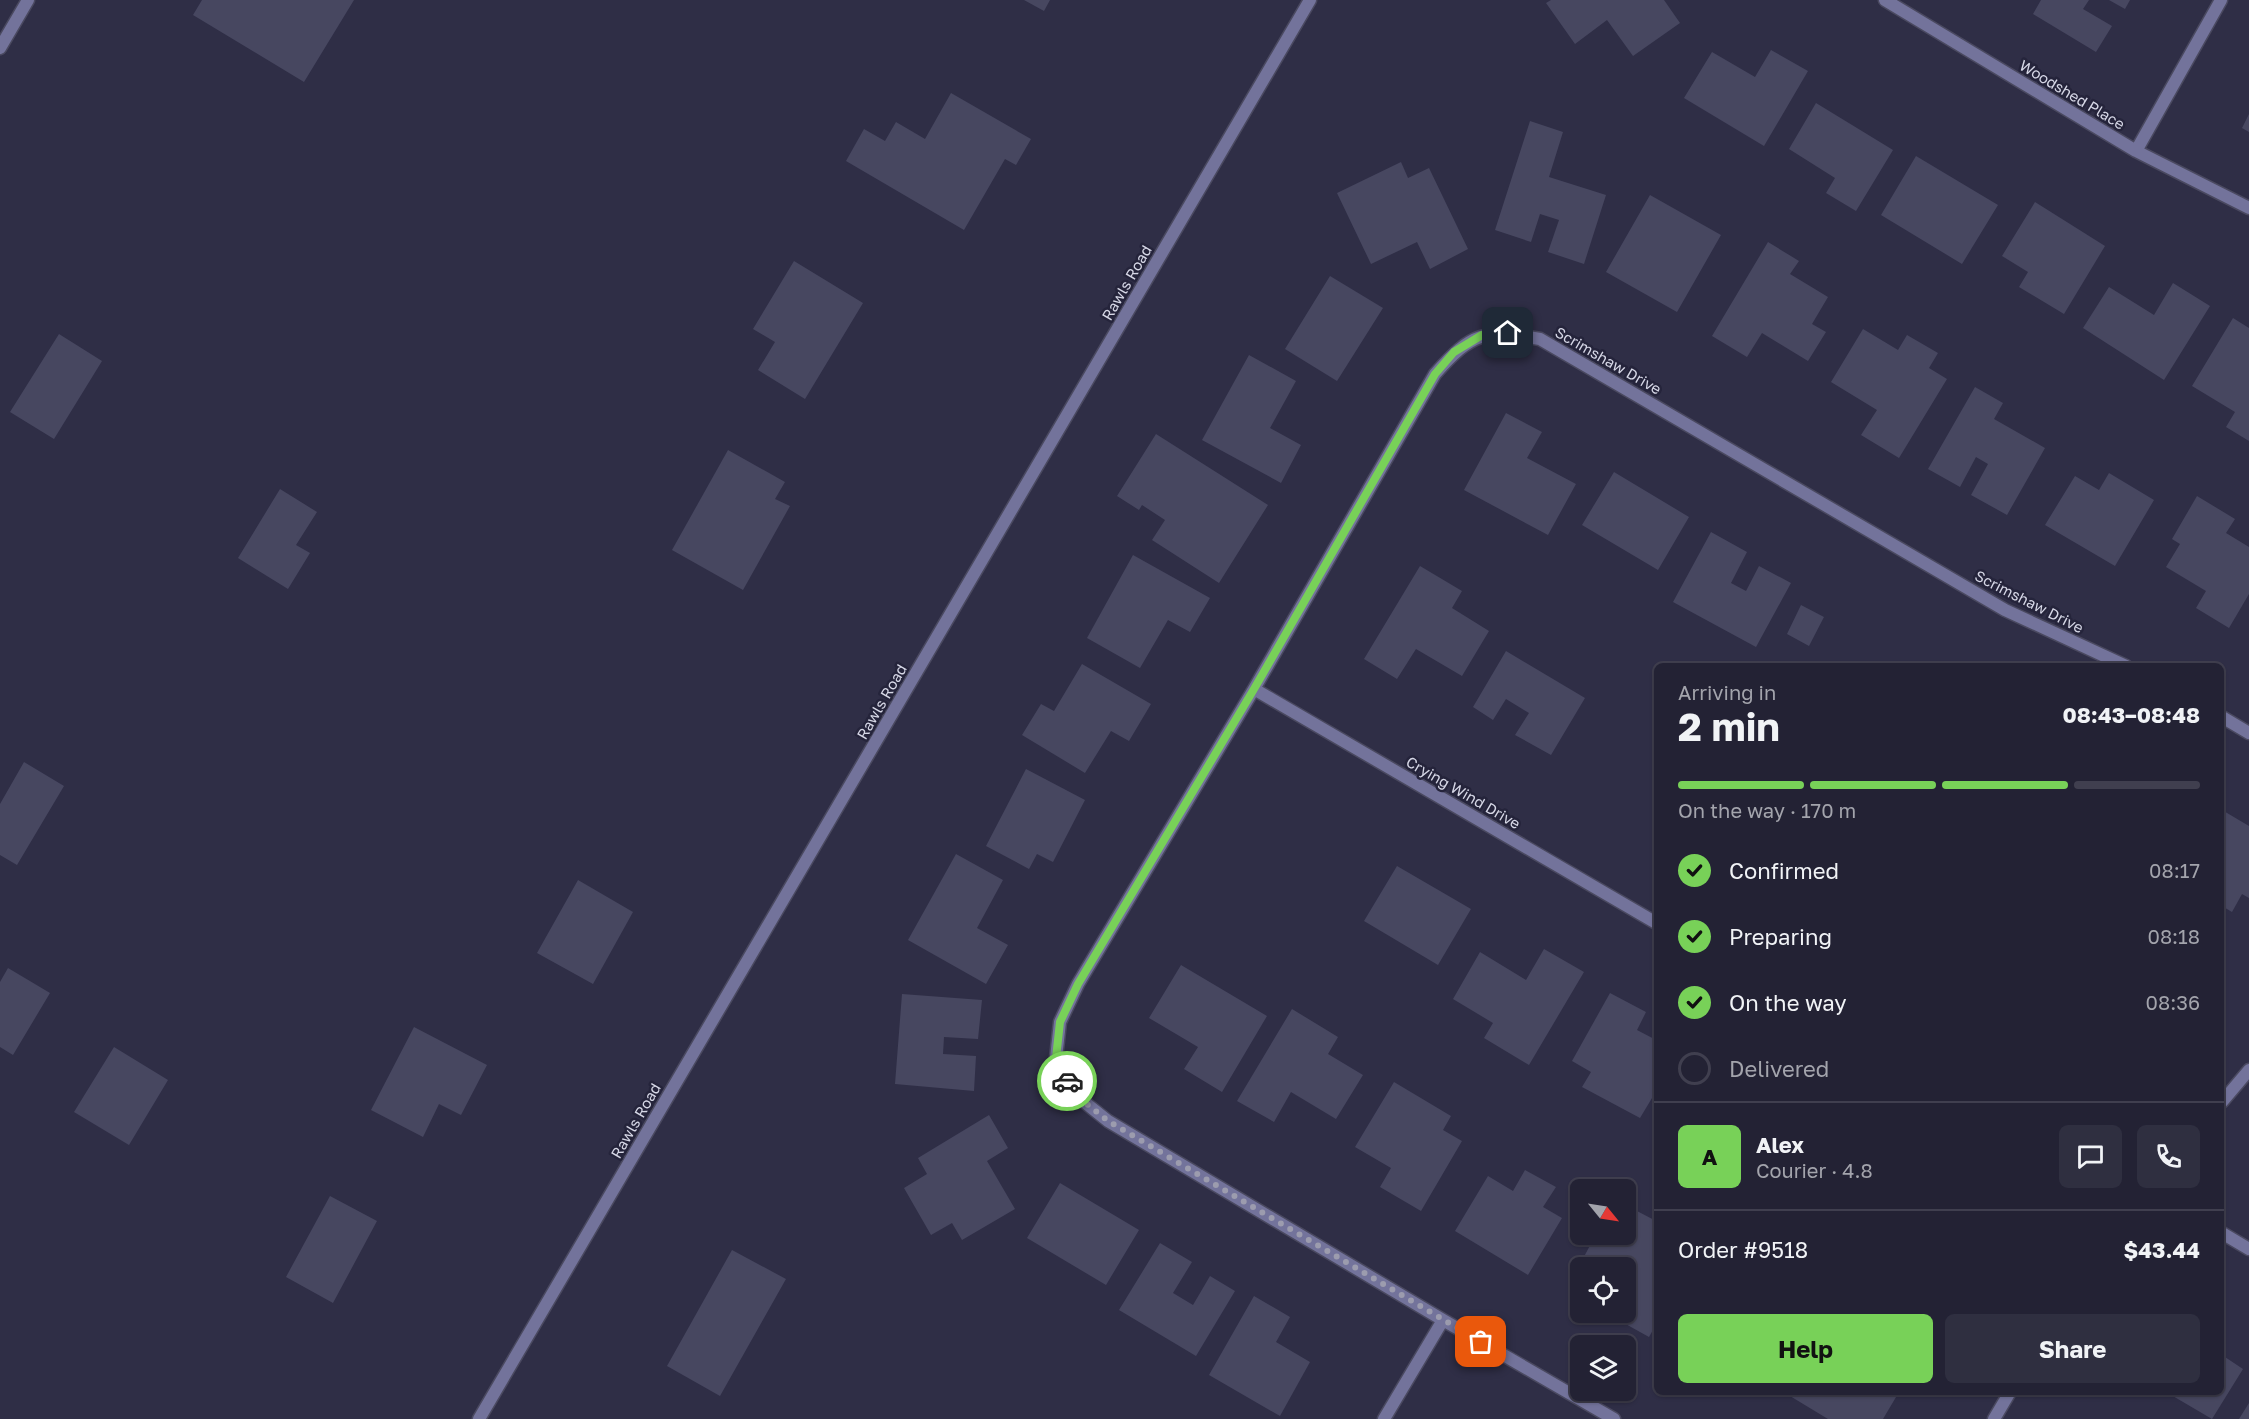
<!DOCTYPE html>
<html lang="en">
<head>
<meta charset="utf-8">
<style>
  :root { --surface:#232234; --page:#2f2f40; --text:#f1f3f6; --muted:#a3a4ac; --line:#403f4f; --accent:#78d158 }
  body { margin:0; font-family:"Golos Text",sans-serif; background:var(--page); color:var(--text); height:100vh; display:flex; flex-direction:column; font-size:22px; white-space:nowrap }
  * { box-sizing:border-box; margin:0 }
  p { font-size:20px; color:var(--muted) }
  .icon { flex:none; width:33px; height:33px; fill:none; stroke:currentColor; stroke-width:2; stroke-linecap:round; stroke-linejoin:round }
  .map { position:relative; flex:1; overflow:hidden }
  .panel { position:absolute; left:1654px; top:663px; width:570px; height:732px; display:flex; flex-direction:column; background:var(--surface); border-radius:9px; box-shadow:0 2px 4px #0004,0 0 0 2px var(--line) }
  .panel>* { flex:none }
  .needle { width:39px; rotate:120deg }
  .tools { position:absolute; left:1570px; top:1179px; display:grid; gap:12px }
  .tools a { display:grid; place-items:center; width:66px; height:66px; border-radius:9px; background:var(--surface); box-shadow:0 2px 4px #0004,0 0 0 2px var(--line); font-size:30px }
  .pin { position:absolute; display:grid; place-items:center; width:51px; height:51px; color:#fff; margin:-26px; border-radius:12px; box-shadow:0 3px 9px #0006 }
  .courier { position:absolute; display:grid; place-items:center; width:60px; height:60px; margin:-30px; border:4px solid #78d158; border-radius:50%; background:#fff; color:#222; box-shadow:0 2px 8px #0007 }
  .overview em { font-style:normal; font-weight:700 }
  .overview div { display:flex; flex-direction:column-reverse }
  .overview { display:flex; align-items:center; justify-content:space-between; height:102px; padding:0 24px }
  h1 { font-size:39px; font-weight:700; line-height:45px }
  .bar { display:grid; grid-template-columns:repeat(4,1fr); gap:9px 6px; align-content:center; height:72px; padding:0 24px }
  .bar i { height:8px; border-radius:4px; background:var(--line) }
  .bar .selected { background:var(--accent) }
  .bar p { grid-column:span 4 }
  .line { display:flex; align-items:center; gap:15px; padding:0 24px; border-top:2px solid var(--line) }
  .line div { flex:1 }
  .round { display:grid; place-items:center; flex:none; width:63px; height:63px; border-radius:9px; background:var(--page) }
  ol { padding:0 24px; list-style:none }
  li { display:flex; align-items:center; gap:18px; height:66px }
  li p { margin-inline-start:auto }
  li .icon { padding:6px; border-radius:50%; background:var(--accent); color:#111; stroke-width:4 }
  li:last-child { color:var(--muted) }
  li i { width:33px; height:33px; border:3px solid var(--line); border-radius:50% }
  .cta { display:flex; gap:12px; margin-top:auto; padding:12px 24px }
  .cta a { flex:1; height:69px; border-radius:9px; background:var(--accent); color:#111; font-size:24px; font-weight:700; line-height:69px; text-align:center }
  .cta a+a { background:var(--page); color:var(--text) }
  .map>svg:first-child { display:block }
  .building { fill:#474760 }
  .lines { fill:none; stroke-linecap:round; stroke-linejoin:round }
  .street-casing { stroke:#4a4960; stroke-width:15 }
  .street { stroke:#73739b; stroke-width:12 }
  .done { stroke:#9c9cae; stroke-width:6; stroke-dasharray:0 10.8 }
  .route { stroke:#78d158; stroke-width:8 }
  .labels { text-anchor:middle; stroke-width:5; stroke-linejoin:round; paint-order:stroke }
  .street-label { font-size:15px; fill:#d6d7e6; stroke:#25243b }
</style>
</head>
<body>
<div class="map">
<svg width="2249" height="1419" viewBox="0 0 2249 1419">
  <rect width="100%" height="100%" fill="#2f2e46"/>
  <path class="building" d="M202,0H354L304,82L193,15Z
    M1024,0H1050L1044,11Z
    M1551,0H1664L1680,23L1633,56L1607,20L1575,44L1546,3Z
    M2041,0H2089L2083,9L2112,26L2096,52L2033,14Z
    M2109,0H2130L2125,9Z
    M1771,50L1808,71L1764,146L1684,98L1712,52L1755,77Z
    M951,93L1031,139L1016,165L1005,159L964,230L846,161L864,129L885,141L896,122L925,139Z
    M1816,103L1893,150L1856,211L1826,193L1835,178L1789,149Z
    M2249,114V132L2242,128Z
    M1530,121L1563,132L1549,177L1606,195L1584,264L1548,252L1559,220L1540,214L1531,242L1495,230Z
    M1916,156L1998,205L1962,264L1881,215Z
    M1401,162L1408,178L1429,168L1468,249L1430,269L1417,242L1371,264L1337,193Z
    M1650,195L1721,235L1677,312L1606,272Z
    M2035,202L2105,246L2064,314L2019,287L2028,272L2002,256Z
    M1768,242L1799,261L1790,274L1828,297L1812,324L1826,332L1808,361L1762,333L1747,357L1712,336Z
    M794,261L863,303L805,399L758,370L775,342L753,329Z
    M1330,276L1383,308L1337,381L1285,349Z
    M2173,283L2210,306L2164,380L2083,328L2109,287L2154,315Z
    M2233,318L2249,328V441L2226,427L2235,412L2192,386Z
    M1863,329L1898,350L1907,335L1938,353L1929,368L1947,379L1899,458L1861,435L1877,410L1831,382Z
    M59,334L102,361L54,439L10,412Z
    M1249,355L1296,381L1270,428L1301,445L1281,483L1202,440Z
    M1975,387L2003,403L1994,419L2045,448L2007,515L1971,495L1988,464L1976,457L1960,487L1928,469Z
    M1506,413L1542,432L1527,458L1576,484L1548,535L1464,490Z
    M1156,434L1268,505L1219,583L1152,540L1165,520L1142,505L1139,510L1117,496Z
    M728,450L785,482L775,499L790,506L743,590L672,550Z
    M1614,472L1689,517L1658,570L1582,525Z
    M2109,473L2154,500L2115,566L2045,525L2075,476L2099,490Z
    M280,489L317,512L296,545L310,553L288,589L238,558Z
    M2197,496L2235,519L2226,533L2249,547V594L2229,628L2196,608L2206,591L2166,567L2180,544L2172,539Z
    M1711,532L1747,552L1731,583L1746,591L1759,566L1791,583L1756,647L1673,602Z
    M1133,555L1210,598L1190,632L1168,620L1140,668L1087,638Z
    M1420,566L1462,591L1452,608L1489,631L1462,676L1416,649L1397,679L1364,659Z
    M1801,605L1824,617L1809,646L1787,634Z
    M1506,651L1585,698L1551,755L1515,735L1529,713L1506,699L1493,720L1473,707Z
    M1082,664L1151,704L1129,741L1111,731L1085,773L1022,735L1041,704L1054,711Z
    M24,762L64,786L17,865L0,855V804Z
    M1026,769L1085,800L1053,862L1037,854L1029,869L986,846Z
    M2222,810L2249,826V898L2242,894L2232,912L2222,906Z
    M956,854L1003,880L977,928L1008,945L986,984L908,940Z
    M1397,866L1471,909L1438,965L1364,921Z
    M578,880L633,912L593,984L537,953Z
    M1544,949L1584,972L1529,1065L1484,1038L1493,1023L1453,999L1480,952L1526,980Z
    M1181,965L1267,1016L1222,1092L1184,1069L1198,1047L1149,1018Z
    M8,968L50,993L13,1055L0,1047V982Z
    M1610,993L1646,1012L1637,1030L1658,1041V1088L1640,1118L1582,1087L1591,1072L1572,1061Z
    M902,994L982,1000L978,1039L944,1037L943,1054L976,1056L974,1091L895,1084Z
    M1292,1009L1338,1037L1328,1054L1363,1075L1336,1119L1291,1092L1274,1122L1237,1101Z
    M414,1027L487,1065L461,1115L439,1104L423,1137L371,1110Z
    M114,1047L168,1080L129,1145L74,1112Z
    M1394,1082L1451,1116L1443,1130L1462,1141L1421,1211L1380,1187L1391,1168L1355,1147Z
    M989,1115L1008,1148L987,1161L1015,1209L962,1240L952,1223L931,1235L904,1188L927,1174L918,1158Z
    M1525,1170L1556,1187L1543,1207L1562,1218L1528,1275L1455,1231L1488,1176L1513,1191Z
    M1060,1183L1139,1230L1106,1285L1027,1238Z
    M330,1196L377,1221L333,1303L286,1277Z
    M1637,1211L1658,1222V1321L1649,1337L1613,1317L1616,1312H1626V1268H1581V1272L1577,1270L1596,1234H1626V1224L1629,1226Z
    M1160,1243L1192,1262L1173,1293L1193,1305L1210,1276L1235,1291L1196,1356L1119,1310Z
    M732,1250L786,1279L720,1396L667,1366Z
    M1254,1296L1290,1317L1276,1342L1310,1362L1280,1416L1209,1375Z
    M2222,1355L2243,1369L2212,1419L2166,1392H2222Z
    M1792,1392H1899L1883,1419H1828L1790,1396Z
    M2249,1403V1419H2239Z"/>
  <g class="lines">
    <g class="street-casing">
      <path id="street" d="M1885,0L2136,151L2249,208
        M0,48L28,0
        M2136,151L2221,0
        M1254,689L1658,924
        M2222,717L2249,733
        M2222,1102L2249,1070
        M2222,1233L2249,1249
        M479,1419L1310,0
        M1384,1419L1443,1320
        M1614,1419L1443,1320L1108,1121L1073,1093L1056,1058L1060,1022L1078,984L1254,689L1435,374C1472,332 1485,329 1540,339L2005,610L2126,666
        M1994,1419L2010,1392"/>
    </g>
    <use href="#street" class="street"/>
  </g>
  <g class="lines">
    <path class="done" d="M1067,1081L1073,1093L1108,1121L1481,1342"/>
    <path class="route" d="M1067,1081L1056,1058L1060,1022L1078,984L1254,689L1435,374L1454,352L1482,335L1508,333"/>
  </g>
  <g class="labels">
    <g class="street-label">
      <text transform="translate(2072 95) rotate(31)" y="5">Woodshed Place</text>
      <text transform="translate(1127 283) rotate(-60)" y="5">Rawls Road</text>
      <text transform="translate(1608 361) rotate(30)" y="5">Scrimshaw Drive</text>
      <text transform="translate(2029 602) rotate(27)" y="5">Scrimshaw Drive</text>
      <text transform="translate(882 702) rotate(-60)" y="5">Rawls Road</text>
      <text transform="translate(1463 793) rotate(30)" y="5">Crying Wind Drive</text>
      <text transform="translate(636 1121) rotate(-60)" y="5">Rawls Road</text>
    </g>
  </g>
</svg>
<div class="tools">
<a><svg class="needle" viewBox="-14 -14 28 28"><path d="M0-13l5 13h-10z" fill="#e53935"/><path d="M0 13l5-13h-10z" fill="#a3a4ac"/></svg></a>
<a><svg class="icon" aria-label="locate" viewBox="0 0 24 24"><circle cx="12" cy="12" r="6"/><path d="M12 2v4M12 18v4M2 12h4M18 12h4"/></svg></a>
<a><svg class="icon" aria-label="layers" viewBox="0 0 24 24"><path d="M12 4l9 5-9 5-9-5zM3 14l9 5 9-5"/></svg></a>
</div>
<div class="pin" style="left:1481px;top:1342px;background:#ea580c"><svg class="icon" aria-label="bag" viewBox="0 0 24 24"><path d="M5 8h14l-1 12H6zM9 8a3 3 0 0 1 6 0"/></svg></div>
<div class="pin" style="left:1508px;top:333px;background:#1f2937"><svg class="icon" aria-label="home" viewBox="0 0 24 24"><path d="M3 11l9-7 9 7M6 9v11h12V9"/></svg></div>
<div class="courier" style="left:1067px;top:1081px"><svg class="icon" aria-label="car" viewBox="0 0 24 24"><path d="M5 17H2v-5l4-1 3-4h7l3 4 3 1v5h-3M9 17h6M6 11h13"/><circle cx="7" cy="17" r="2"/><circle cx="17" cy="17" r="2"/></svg></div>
<section class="panel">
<div class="overview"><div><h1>2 min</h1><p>Arriving in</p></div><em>08:43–08:48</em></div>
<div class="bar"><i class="selected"></i><i class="selected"></i><i class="selected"></i><i></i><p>On the way · 170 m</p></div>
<ol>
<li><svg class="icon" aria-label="check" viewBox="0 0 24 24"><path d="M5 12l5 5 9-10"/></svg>Confirmed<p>08:17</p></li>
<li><svg class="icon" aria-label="check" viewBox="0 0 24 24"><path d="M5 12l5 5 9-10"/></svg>Preparing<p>08:18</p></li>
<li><svg class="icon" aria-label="check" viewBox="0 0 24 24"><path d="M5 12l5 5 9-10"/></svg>On the way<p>08:36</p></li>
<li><i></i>Delivered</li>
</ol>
<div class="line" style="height:108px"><b class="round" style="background:var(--accent);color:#111">A</b><div><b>Alex</b><p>Courier · 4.8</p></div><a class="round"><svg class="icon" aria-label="chat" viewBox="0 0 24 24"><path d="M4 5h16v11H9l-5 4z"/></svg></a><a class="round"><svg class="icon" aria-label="phone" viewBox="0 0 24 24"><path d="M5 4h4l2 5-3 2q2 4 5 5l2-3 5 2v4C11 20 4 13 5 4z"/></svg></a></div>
<div class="line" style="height:78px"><div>Order #9518</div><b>$43.44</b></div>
<div class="cta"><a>Help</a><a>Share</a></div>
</section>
</div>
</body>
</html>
